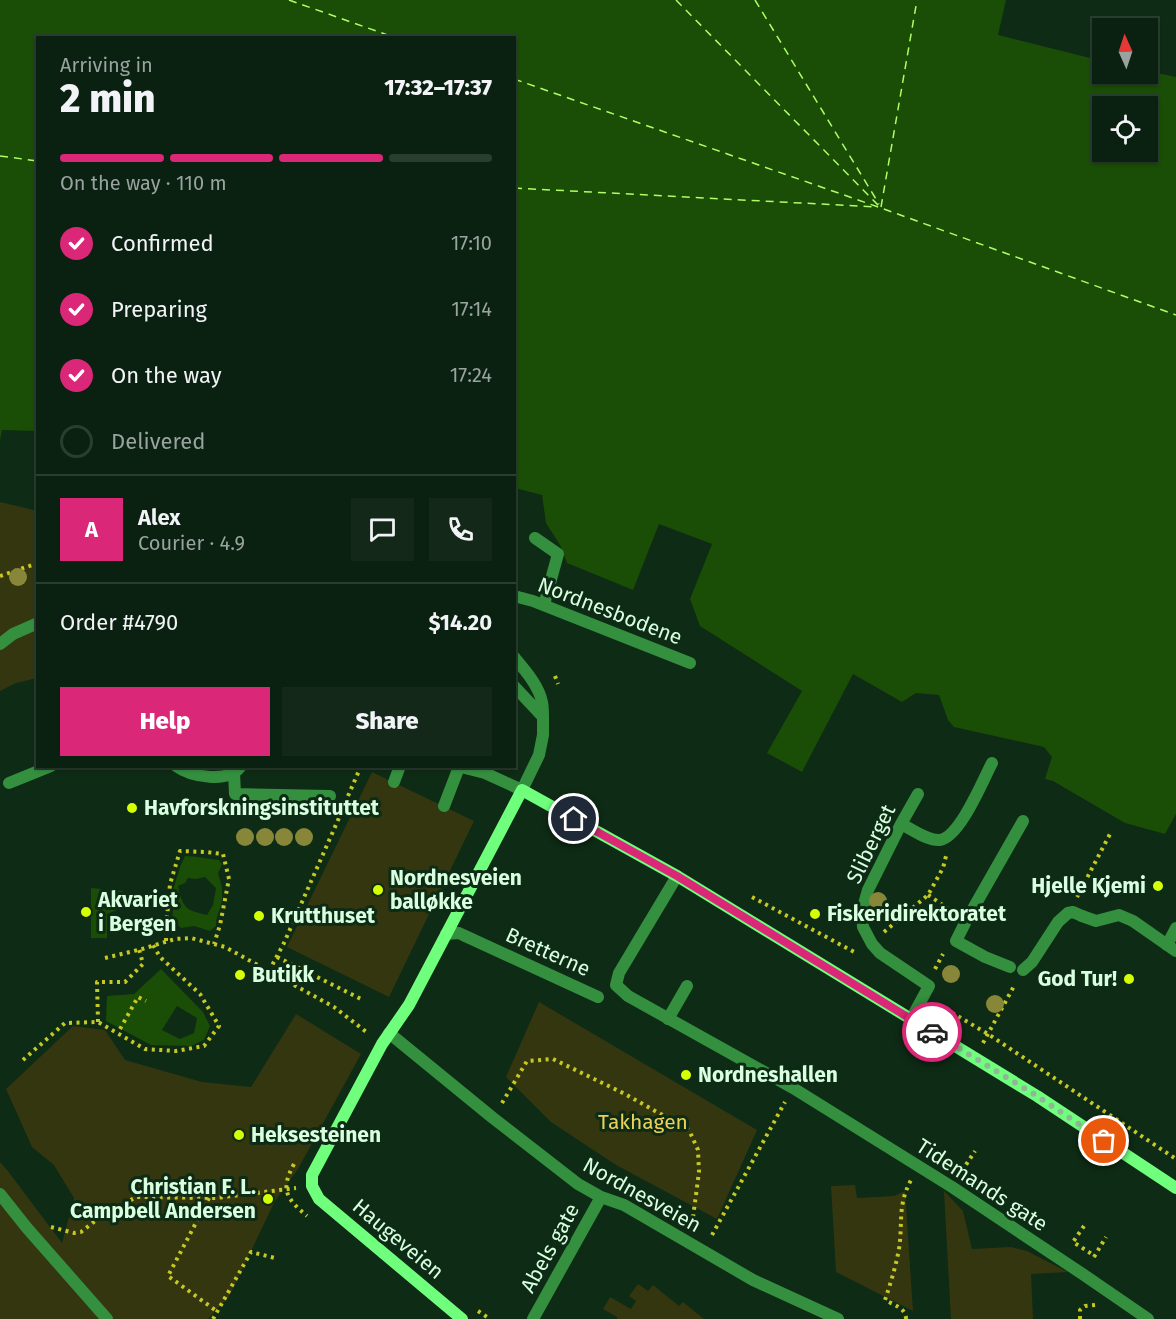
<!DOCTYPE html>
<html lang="en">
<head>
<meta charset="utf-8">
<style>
  :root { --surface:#0a2010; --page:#132819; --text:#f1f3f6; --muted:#99a39f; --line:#2a3e30; --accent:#db2777 }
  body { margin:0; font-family:"Fira Sans",sans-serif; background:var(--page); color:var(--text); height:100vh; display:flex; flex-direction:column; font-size:22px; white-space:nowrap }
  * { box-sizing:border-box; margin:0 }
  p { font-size:20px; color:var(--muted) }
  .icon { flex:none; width:33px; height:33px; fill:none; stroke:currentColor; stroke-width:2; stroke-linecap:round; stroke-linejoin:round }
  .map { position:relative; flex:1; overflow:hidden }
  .side { position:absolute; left:36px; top:36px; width:480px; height:732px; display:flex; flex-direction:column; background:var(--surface); border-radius:0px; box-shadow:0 2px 4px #0004,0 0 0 2px var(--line) }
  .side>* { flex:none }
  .needle { width:39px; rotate:357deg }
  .buttons { position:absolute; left:1092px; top:18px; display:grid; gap:12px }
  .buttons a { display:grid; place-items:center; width:66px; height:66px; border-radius:0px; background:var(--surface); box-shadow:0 2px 4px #0004,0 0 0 2px var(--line); font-size:30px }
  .pin { position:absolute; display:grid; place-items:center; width:51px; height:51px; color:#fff; margin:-26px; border:3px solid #fff; border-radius:50%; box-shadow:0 2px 6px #0007 }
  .courier { position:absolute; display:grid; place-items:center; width:60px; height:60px; margin:-30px; border:4px solid #db2777; border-radius:50%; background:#fff; color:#222; box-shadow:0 2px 8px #0007 }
  .overview em { font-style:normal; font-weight:800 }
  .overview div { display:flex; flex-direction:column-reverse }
  .overview { display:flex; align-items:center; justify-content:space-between; height:102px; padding:0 24px }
  h1 { font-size:39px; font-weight:800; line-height:45px }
  .bar { display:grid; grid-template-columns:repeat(4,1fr); gap:9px 6px; align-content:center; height:72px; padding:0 24px }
  .bar i { height:8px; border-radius:4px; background:var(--line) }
  .bar .active { background:var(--accent) }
  .bar p { grid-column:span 4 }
  .line { display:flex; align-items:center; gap:15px; padding:0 24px; border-top:2px solid var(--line) }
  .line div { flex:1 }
  .round { display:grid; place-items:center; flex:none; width:63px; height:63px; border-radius:0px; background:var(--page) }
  ol { padding:0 24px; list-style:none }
  li { display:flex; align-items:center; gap:18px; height:66px }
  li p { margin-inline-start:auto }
  li .icon { padding:6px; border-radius:50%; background:var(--accent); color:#fff; stroke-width:4 }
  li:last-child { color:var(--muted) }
  li i { width:33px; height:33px; border:3px solid var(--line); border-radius:50% }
  .cta { display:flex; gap:12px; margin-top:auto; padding:12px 24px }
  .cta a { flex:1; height:69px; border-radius:0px; background:var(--accent); color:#fff; font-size:24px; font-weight:800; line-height:69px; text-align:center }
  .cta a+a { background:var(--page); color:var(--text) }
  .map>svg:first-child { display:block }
  .green { fill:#343610 }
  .water { fill:#1a4d05; fill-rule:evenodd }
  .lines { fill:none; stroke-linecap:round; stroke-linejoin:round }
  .ferry { stroke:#aeff66; stroke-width:1.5; stroke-dasharray:8 6; stroke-linecap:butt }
  .path { stroke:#c6c823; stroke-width:4; stroke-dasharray:3 4.5; stroke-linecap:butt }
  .service { stroke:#348f3e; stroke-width:12 }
  .minor { stroke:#348f3e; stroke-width:12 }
  .secondary { stroke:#6fff7c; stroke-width:12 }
  .tree { fill:#888639 }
  .done { stroke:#91b598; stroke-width:6; stroke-dasharray:0 10.8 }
  .route { stroke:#db2777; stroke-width:8 }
  .poi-dot { fill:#d5ff04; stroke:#0e2b15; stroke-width:2 }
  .labels { text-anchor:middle; stroke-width:6; stroke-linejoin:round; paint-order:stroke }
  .street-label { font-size:21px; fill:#d8ffdf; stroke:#0e2b15 }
  .poi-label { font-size:21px; font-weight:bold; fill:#d8ffdf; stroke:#0e2b15; text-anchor:start }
  .park-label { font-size:21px; fill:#ecd157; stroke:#0e2b15 }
</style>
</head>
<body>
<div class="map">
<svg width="1176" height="1319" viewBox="0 0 1176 1319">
  <rect width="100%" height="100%" fill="#0e2b15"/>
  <path class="green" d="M0,502L38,511L37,678L16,683L0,691Z
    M372,772L474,821L389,997L287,947Z
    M539,1002L757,1130L717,1219L616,1165L551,1122L506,1077Z
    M296,1014L361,1054L298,1169L275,1201L229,1297L208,1319H0V1162L7,1170L62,1243L74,1198L54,1165L32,1147L6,1089L73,1026L105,1030L125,1060L202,1082L251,1087Z
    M855,1185L857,1198L894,1196L905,1191L913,1311L836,1272L831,1186Z
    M944,1191L963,1211L972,1249L1011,1247L1027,1251L1068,1272L1031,1274L1033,1319H951Z
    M638,1284L648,1291L653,1285L679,1306L683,1302L704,1319H617V1317L603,1309L610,1297L631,1309L636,1301L629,1296Z"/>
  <path class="water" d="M0,0H1006L998,35L1102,61V74H1148V71L1176,77V814L1165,834L1125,823L1053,781L1045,779L1052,757L1044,747L954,727L948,720L939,695L916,693L902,702L853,674L802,772L767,753L802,691L700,626L690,599L712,544L659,524L633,590L567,563L560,545L546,523L542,495L515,488L514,38H38L37,431L2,430L0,440ZM1102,106H1148V152H1102Z
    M185,856C197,856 208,859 219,860L222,864L218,874C223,886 224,898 219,911C217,917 216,919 216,926L210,931L194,926L181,928L172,920L173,910L177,900L173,890L180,867ZM205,877L216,888L213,905L207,915C185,910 183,908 178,886L185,883L188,878L196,879Z
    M91,888L123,891L117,910L107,914V938H91Z
    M161,969L203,1012L210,1026L204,1040L191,1046L151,1045L106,1021L107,996L134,994ZM177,1006L197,1018L194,1033L180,1039L162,1030Z"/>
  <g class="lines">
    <path class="ferry" d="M289,0L396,38
      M676,0L880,207
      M755,0L879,204
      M514,79L881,208L1176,315
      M0,156L38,161
      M514,188L877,207
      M881,207L917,0"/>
    <path class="path" d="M0,576L38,563
      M555,676L558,684
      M348,796L361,766
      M928,895L953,912
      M752,897L856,953
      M1077,897L1110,834
      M884,932L928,895L943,868L946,856
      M166,941V928L170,884L180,851L206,852L223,854L229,879L220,925L214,944
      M277,957L363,1000
      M105,958L142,949L175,939L191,938L225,947L334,1007L369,1034
      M935,969L943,954
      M269,971L284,943L342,811
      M939,1005L988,1034L1176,1159
      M98,1022L97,982H125L143,964L139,949
      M120,1029L138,997L146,1001
      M983,1043L1014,986
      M23,1060L65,1023L98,1022L145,1049L176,1051L204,1046L219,1026L200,994L160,957L153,945
      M502,1103L527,1061L553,1059L625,1094L689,1130L698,1150L699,1172L692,1225
      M294,1164C280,1190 286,1198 307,1216
      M962,1171L975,1151
      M209,1198L168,1276L218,1312
      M1084,1226L1073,1242L1095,1256
      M51,1227L74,1233L81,1232L109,1210L137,1197L216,1198L296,1188
      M712,1235L785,1102
      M1094,1257L1106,1237
      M478,1311L490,1319
      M213,1319L251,1252L275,1258
      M906,1319C906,1308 894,1305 885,1300C890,1285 895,1269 898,1254C904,1226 896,1208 911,1180
      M1080,1319V1310L1085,1306L1095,1305"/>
    <path class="service" d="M535,538L558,554L544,605
      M514,596L533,601L690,663
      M0,644L13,634L38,623
      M514,657C525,670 539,686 542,702C543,707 543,712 543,717
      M514,686L543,717
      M176,766C191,777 229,784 241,766
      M234,772L235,794L330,796
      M394,782L400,766
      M9,783L51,766
      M444,806L459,767
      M901,824C912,829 927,841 940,840C960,837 983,780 992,763
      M1167,945L1176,928
      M1010,967L985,957L956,941L966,921L1023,821
      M1023,970L1032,962L1058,922L1068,913L1073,912L1082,916
      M668,1019L687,986
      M911,1019L929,986L880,953L872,944L863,927L862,911L868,890L901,824L918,794
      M0,1194L27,1228L107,1319"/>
    <path class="minor" d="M457,766L485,773L522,790L539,755L543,735V717
      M677,876L619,973L616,985L628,996L793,1088L952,1187L1084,1275L1148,1319
      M1082,916L1096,921L1119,915L1133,921L1176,951
      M446,934L459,933L463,935L598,997
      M389,1033L493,1118L578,1184L601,1197L624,1205L753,1280L838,1319
      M533,1319L601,1197"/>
    <path class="secondary" d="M462,1319L319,1199L312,1186V1175L382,1044L409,1005L522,790L677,876L1037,1096L1176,1188"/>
  </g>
  <g class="tree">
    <circle cx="18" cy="577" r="9"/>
    <circle cx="245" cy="837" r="9"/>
    <circle cx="265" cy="837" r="9"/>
    <circle cx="284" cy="837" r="9"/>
    <circle cx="304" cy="837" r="9"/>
    <circle cx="878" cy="901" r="9"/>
    <circle cx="951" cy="974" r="9"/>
    <circle cx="995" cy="1004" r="9"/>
  </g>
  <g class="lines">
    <path class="done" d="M932,1032L1037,1096L1104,1141"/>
    <path class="route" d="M574,819L677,876L932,1032"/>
  </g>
  <g class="poi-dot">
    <circle cx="132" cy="808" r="6"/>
    <circle cx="1158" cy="886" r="6"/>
    <circle cx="378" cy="890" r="6"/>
    <circle cx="86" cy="912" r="6"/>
    <circle cx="815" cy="914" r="6"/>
    <circle cx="259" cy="916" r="6"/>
    <circle cx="240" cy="975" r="6"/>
    <circle cx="1129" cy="979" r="6"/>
    <circle cx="686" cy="1075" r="6"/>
    <circle cx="239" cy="1135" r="6"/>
    <circle cx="268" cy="1199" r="6"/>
  </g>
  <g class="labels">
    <g class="street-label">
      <text transform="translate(610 611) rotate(21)" y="7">Nordnesbodene</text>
      <text transform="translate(871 844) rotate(-64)" y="7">Sliberget</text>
      <text transform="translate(548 952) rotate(24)" y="7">Bretterne</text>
      <text transform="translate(982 1185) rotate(33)" y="7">Tidemands gate</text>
      <text transform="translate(642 1195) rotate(29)" y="7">Nordnesveien</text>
      <text transform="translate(398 1239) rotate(40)" y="7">Haugeveien</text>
      <text transform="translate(550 1248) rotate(-61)" y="7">Abels gate</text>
    </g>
    <g class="poi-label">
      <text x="144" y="815">Havforskningsinstituttet</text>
      <text x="390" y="885">Nordnesveien<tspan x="390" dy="24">balløkke</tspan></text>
      <text x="1146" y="893" text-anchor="end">Hjelle Kjemi</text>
      <text x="98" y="907">Akvariet<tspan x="98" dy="24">i Bergen</tspan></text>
      <text x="827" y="921">Fiskeridirektoratet</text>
      <text x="271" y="923">Krutthuset</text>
      <text x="252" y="982">Butikk</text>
      <text x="1117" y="986" text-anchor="end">God Tur!</text>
      <text x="698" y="1082">Nordneshallen</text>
      <text x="251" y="1142">Heksesteinen</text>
      <text x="256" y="1194" text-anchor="end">Christian F. L.<tspan x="256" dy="24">Campbell Andersen</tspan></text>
    </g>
    <g class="park-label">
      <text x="643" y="1129">Takhagen</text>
    </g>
  </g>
</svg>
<div class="buttons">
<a><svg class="needle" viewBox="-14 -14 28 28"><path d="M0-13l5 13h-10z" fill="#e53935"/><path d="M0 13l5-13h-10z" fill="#99a39f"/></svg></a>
<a><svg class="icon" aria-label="locate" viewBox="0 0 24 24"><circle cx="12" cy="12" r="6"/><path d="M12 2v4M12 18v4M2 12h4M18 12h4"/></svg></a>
</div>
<div class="pin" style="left:1104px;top:1141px;background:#ea580c"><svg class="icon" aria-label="bag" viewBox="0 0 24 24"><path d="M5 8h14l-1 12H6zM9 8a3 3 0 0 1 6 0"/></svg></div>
<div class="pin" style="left:574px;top:819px;background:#1f2937"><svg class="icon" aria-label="home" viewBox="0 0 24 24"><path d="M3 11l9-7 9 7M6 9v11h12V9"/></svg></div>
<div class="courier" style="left:932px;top:1032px"><svg class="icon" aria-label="car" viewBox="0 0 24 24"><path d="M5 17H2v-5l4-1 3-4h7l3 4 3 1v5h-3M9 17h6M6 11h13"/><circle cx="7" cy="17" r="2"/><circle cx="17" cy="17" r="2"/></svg></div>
<section class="side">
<div class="overview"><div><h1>2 min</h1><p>Arriving in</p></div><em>17:32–17:37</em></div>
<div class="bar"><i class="active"></i><i class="active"></i><i class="active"></i><i></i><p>On the way · 110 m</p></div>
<ol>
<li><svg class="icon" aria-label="check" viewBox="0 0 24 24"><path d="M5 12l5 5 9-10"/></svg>Confirmed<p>17:10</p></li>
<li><svg class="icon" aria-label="check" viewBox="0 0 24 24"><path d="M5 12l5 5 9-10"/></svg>Preparing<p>17:14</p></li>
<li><svg class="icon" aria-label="check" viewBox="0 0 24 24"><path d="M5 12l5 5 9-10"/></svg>On the way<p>17:24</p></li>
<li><i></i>Delivered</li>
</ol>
<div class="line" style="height:108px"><b class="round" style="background:var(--accent);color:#fff">A</b><div><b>Alex</b><p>Courier · 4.9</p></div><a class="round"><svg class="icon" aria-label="chat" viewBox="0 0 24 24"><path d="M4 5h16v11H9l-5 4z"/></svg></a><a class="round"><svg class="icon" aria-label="phone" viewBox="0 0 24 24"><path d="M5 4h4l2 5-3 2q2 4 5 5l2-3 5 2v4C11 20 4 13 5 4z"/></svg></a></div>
<div class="line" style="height:78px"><div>Order #4790</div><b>$14.20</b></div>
<div class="cta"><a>Help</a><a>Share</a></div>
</section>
</div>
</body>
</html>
